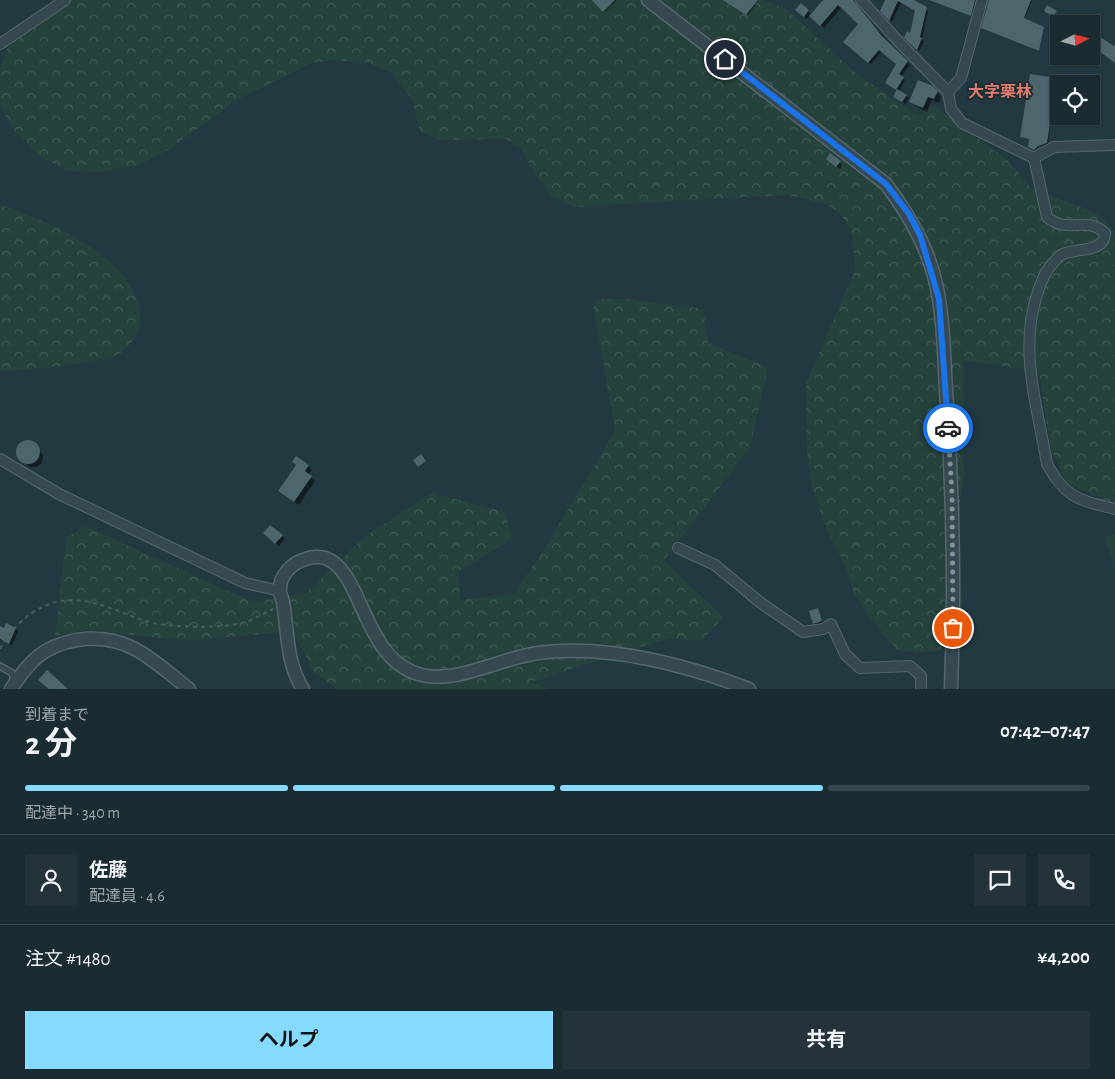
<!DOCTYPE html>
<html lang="ja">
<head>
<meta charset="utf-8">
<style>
  :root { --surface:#1a2b31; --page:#233339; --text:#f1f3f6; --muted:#9fa7ab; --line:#38474d; --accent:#84dbff }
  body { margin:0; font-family:"Alegreya Sans","Noto Sans JP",sans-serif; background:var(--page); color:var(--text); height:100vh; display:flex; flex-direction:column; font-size:19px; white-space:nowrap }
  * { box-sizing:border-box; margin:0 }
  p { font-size:16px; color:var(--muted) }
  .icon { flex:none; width:28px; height:28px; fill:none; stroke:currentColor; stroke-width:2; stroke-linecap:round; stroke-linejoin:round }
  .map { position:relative; height:689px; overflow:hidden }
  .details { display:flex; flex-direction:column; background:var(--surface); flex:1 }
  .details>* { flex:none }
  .needle { width:32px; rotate:84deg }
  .fabs { position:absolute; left:1050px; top:15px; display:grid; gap:10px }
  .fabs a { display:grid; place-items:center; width:50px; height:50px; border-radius:0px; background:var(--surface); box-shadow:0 1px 4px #0004,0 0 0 1px var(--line); font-size:25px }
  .pin { position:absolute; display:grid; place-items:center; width:42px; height:42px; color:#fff; margin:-21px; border:2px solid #fff; border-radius:50%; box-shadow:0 1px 5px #0007 }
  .courier { position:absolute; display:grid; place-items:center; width:50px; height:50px; margin:-25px; border:4px solid #1a73e8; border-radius:50%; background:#fff; color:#222; box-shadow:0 1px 6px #0007 }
  .headline em { font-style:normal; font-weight:700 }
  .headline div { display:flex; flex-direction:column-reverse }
  .headline { display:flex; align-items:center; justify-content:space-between; height:85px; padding:0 25px }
  h1 { font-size:32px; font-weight:700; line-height:38px }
  .bar { display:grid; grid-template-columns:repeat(4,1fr); gap:8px 5px; align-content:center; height:60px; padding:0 25px }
  .bar i { height:6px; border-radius:4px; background:var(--line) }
  .bar .current { background:var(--accent) }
  .bar p { grid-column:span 4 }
  .line { display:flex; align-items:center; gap:12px; padding:0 25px; border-top:1px solid var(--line) }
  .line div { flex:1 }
  .round { display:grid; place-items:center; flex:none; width:52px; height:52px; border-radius:0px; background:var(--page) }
  .button { display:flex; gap:10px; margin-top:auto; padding:10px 25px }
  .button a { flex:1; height:58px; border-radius:0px; background:var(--accent); color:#111; font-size:20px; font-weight:700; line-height:58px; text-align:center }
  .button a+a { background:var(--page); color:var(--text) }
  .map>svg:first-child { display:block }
  .forest { fill:url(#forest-crowns) }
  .park { fill:#25423c }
  .shadow { fill:#0007 }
  .building { fill:#4d666e }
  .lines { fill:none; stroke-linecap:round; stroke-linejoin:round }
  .service-casing { stroke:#55676e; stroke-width:8 }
  .minor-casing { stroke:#55676e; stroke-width:12 }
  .tertiary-casing { stroke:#55676e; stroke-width:15 }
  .path { stroke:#455f5a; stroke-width:2; stroke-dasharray:4 4; stroke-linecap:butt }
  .service { stroke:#374950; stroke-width:5 }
  .minor { stroke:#374950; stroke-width:10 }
  .tertiary { stroke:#374950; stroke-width:12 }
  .done { stroke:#81939b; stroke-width:5; stroke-dasharray:0 9 }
  .route { stroke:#1a73e8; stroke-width:6 }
  .labels { text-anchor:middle; stroke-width:4; stroke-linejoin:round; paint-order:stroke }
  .quarter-label { font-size:16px; font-weight:bold; fill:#e07a6c; stroke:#1c2f35 }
</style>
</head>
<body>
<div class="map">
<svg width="1115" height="689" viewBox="0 0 1115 689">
  <defs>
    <pattern id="forest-crowns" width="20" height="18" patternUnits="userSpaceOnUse" patternTransform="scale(1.25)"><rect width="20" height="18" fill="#25423c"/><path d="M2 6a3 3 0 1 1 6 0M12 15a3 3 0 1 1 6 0" fill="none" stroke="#425c57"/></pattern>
  </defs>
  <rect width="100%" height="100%" fill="#233941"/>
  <path class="forest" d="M54,0H764L786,9L858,75L918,116L933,105L1006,159L1032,189L1096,213L1115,231V505L1067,483L1051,449L1039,372L963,360L964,476L960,501L959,536L964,630C948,655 924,654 897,650L869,616L854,593L842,559L827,531L812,488L807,451L806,383L855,271L852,234L842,216L827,204L788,195L575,207L553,197L535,175L521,148L506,139L440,140L420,132L412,99L390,72L368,63L334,60L312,63L238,99L168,150L138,165L101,172L67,171L39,156L13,129L0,106V69L10,41L40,9Z
    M0,205C49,221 138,258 140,318C140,333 130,348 117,355C110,359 99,359 91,361C60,367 31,370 0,371Z
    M601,299H629L703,309L708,343L768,367L750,448L664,560L723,617L702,641L669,638L531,682L549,689H337L314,672L293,631L187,641L88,630L55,636L66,538L85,526L252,602L306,593L367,535L432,493L505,512L512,539L458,572L460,600L514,593L540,556L615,431L593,303Z"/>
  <path class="park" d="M1115,534V570L1105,538Z"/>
  <path class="shadow" d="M599,0H617L605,12L596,3Z
    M724,0H759L748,15Z
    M824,0H850L910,65L901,77L905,80L899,92L909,98L905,104L894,97L898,91L889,85L898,64L882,51L871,64L847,45L859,24L841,8L824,28L810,15L807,19L797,10L801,5L812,15Z
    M884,0H912L928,11L922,40L924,42L919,51L906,37L911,35L916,12L901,3L892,22L881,10L885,2Z
    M936,0H976L972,16L936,3Z
    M989,0L1032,1L1024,20L1044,29L1039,51L984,29Z
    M1056,79L1048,144L1039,146L1035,150L1030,148V139L1021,137Z
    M932,87L941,97L939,103L932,100L927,112L910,102Z
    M830,161L840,162L842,165L840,169Z
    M28,442L35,444L43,455L42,463L37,467H30L19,458V447Z
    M308,466L312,470L308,475L315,481L299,505L283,494Z
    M270,526L285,539L279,546L264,533Z
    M818,610L824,624L817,626L814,623Z
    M0,627L16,629L18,632L12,645L0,640Z"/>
  <path class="building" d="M592,0H615L603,12Z
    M723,0H758L746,15Z
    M823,0H853L882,36L908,61L899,74L904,77L896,90L885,83L896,64L879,50L868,63L843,42L858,24L838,5L820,26L809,16Z
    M885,0H914L927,7L920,37L922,38L917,50L904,38L907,31L910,33L915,11L898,1L889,21L880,11Z
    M929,0H975L971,16Z
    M989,0H1031L1024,18L1044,27L1039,51L981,28Z
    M801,3L809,10L804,17L795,10Z
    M1047,5L1057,11L1053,17L1044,11Z
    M1091,31L1114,46L1115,45V63L1091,45Z
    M1030,74L1057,78L1047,143L1038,146L1034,150L1028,147L1029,139L1020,137Z
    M918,80L933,86L938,91L934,99L928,97L923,108L909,102Z
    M897,89L907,95L902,102L893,97Z
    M830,153L841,161L836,167L826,159Z
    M16 452a12 12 0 1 1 24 0a12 12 0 1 1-24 0Z
    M421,454L426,461L418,467L413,460Z
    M296,456L309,465L305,471L312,476L294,502L278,491L296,465L292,462Z
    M270,525L283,535L275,544L263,533Z
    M818,608L822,621L813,624L809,611Z
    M6,623L16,628L9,644L0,639V626L4,628Z
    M47,670L68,689H49L38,680Z"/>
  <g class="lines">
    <g class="service-casing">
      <path id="service" d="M0,666L12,673L14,680"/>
    </g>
    <g class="minor-casing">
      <path id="minor" d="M861,0L900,43L948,92L951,109L962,123L1034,158L1047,217C1068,235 1085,215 1105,233C1105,254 1075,247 1061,255C1057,258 1049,268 1046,272C1014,337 1036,398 1047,464C1066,499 1079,500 1115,509
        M0,44L65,0
        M948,92L961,78L982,0
        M1034,158L1054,147L1115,145
        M0,459L59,494L245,583L280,591
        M678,548L715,565L761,603L803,632L823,629L831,624L845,654L860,668L910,666L921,676V689"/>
    </g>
    <g class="tertiary-casing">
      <path id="tertiary" d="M648,0L886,184C912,219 933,256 939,300C945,334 944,370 947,405C953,500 955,594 951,689
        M11,689C20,676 30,661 44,652C70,636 106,634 133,648C153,658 171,675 189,689
        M303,689C286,663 288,631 283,602C282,598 280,594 280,591C279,575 293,562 306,559C311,557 320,556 325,558C365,571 362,666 427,676C462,681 505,657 538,653C608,644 683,664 749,689"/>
    </g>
    <path class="path" d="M0,649C17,618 48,595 84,601C105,604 126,615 146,621C165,628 226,629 245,622C255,619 264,613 273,609"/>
    <use href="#service" class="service"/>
    <use href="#minor" class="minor"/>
    <use href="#tertiary" class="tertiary"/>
  </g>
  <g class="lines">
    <path class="done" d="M948,428L952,494L953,628"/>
    <path class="route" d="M725,59L886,184L909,214L920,235L939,299L948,428"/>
  </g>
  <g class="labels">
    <g class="quarter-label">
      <text x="1000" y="97">大字栗林</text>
    </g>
  </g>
</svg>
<div class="fabs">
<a><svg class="needle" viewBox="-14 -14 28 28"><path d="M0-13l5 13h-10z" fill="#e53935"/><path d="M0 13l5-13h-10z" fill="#9fa7ab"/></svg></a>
<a><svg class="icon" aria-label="locate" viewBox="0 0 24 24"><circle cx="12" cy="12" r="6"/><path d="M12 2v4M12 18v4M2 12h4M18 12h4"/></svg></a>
</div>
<div class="pin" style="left:953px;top:628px;background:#ea580c"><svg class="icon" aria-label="bag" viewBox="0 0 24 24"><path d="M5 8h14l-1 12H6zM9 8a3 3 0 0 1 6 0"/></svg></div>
<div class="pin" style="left:725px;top:59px;background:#1f2937"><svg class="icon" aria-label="home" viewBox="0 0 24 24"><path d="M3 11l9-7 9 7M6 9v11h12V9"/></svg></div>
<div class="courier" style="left:948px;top:428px"><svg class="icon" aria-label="car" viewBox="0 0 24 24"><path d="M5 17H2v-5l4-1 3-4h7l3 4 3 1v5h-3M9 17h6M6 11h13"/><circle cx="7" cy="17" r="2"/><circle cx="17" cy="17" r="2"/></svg></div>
</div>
<section class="details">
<div class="headline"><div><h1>2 分</h1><p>到着まで</p></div><em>07:42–07:47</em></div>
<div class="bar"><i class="current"></i><i class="current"></i><i class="current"></i><i></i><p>配達中 · 340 m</p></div>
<div class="line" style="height:90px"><a class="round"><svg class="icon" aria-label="person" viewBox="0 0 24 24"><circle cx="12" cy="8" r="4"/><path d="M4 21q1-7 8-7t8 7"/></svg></a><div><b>佐藤</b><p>配達員 · 4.6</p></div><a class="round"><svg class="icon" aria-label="chat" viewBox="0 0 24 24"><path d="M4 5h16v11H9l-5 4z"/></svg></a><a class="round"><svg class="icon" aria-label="phone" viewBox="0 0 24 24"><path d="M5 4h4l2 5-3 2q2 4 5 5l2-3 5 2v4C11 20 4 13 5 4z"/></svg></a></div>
<div class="line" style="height:65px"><div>注文 #1480</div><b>¥4,200</b></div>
<div class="button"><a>ヘルプ</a><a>共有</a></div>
</section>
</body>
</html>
